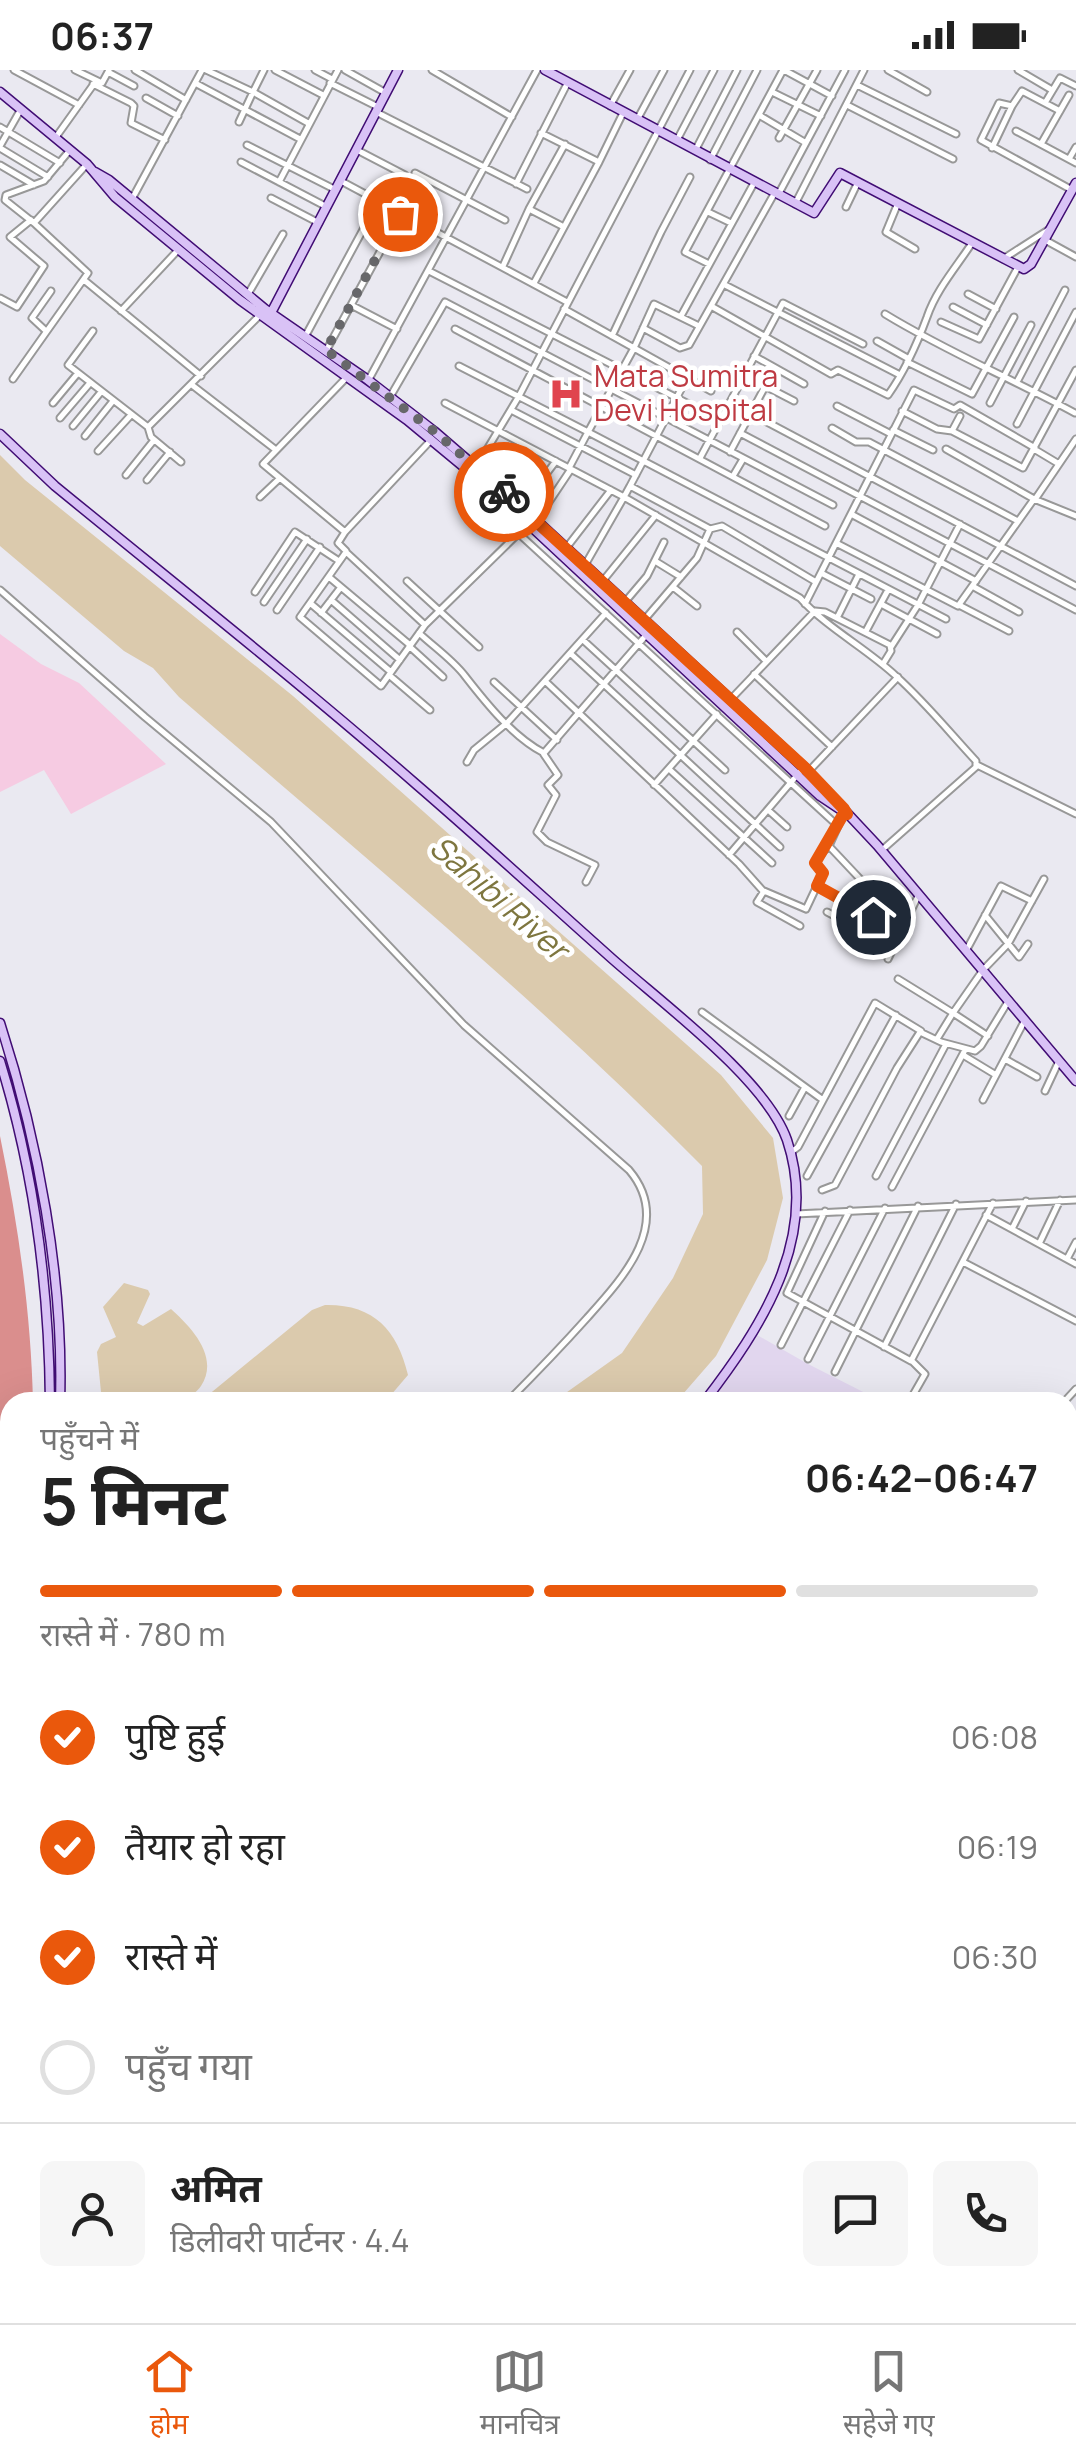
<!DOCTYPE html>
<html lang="hi">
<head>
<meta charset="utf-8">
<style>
  :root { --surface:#fff; --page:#f6f6f6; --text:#222; --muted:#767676; --line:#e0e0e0; --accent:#ea580c }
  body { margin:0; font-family:Manrope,"Noto Sans Devanagari",sans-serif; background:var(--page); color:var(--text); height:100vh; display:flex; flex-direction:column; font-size:38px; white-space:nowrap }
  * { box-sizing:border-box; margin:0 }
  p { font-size:32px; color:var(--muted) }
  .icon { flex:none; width:55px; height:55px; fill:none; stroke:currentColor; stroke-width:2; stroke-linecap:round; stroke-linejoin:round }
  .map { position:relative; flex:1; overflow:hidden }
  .side { position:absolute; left:0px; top:1322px; width:1078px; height:932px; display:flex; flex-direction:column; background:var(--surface); border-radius:30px 30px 0 0; box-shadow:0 10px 40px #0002 }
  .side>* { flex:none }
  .pin { position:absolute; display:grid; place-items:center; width:85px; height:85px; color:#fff; margin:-42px; border:5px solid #fff; border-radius:50%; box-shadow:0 2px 10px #0007 }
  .courier { position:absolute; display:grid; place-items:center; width:100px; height:100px; margin:-50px; border:8px solid #ea580c; border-radius:50%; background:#fff; color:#222; box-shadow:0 2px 12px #0007 }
  .head em { font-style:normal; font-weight:700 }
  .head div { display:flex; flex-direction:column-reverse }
  .head { display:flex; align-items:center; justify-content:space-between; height:170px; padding:0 40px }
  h1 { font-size:65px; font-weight:700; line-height:75px }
  .bar { display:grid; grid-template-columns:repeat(4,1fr); gap:15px 10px; align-content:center; height:120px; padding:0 40px }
  .bar i { height:12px; border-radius:8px; background:var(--line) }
  .bar .current { background:var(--accent) }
  .bar p { grid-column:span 4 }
  .line { display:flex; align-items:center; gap:25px; padding:0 40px; border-top:2px solid var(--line) }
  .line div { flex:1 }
  .round { display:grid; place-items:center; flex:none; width:105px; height:105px; border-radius:15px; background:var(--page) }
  ol { padding:0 40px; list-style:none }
  li { display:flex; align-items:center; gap:30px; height:110px }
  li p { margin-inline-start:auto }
  li .icon { padding:10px; border-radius:50%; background:var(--accent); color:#fff; stroke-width:4 }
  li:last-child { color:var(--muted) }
  li i { width:55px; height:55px; border:5px solid var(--line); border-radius:50% }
  .status { display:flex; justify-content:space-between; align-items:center; height:70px; padding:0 50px; background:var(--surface); direction:ltr }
  .status svg { height:28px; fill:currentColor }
  .dock { display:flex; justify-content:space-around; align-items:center; height:140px; border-top:2px solid var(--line); background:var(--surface); font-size:28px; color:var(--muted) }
  .dock a { display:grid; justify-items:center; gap:5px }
  .dock .current { color:var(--accent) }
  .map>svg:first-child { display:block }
  .residential { fill:#dfdfdf }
  .education { fill:#efe6fd }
  .farmland { fill:#e1d6ee }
  .park { fill:#f6cbe2 }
  .pitch { fill:#da8e8d }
  .water { fill:#dbcaad }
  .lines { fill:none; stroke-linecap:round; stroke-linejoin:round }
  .canal { stroke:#dbcaad; stroke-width:5 }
  .street-casing { stroke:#989898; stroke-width:9 }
  .secondary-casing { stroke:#410d74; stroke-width:11 }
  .highway-casing { stroke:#36c7cf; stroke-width:14 }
  .street { stroke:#fff; stroke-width:5 }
  .secondary { stroke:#d9c2f6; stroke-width:8 }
  .highway { stroke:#97d2e2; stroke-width:10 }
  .done { stroke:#67676a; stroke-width:10; stroke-dasharray:0 18 }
  .route { stroke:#ea580c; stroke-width:12 }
  .labels { text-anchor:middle; stroke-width:9; stroke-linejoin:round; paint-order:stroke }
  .health-label { font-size:30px; fill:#be3a42; stroke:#fff; text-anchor:start }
  .water-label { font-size:32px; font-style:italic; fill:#7e763f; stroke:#fff }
</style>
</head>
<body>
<div class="status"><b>06:37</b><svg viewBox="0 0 49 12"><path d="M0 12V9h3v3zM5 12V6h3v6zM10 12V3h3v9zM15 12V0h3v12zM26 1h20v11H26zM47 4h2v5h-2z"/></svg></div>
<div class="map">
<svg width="1076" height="2253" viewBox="0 0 1076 2253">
  <rect width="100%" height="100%" fill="#eae9f1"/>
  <path class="residential" d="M0,1537L10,1539V1646L0,1682Z
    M0,2117L10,2122V2245H25L20,2253H0Z
    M74,2245H228L240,2252L69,2253Z"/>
  <path class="education" d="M10,1794V1893L0,1887V1814Z"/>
  <path class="farmland" d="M757,1265L808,1294L883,1332H712Z
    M1068,1510L1076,1520V1760L1068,1756Z"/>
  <path class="park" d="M0,564L41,594L79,613L166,694L71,744L44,700L0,722Z
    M0,1411L10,1415V1492L0,1495Z"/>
  <path class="pitch" d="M0,1066C18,1154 31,1242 33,1332H10V1403L0,1400Z"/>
  <path class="water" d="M0,385L25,410L293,626L721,1005L773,1068L783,1128L767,1190L716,1286L676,1332H553L622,1283L673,1208L703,1144L702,1096C538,930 356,780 179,627L153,598L124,581L0,476Z
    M124,1213L148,1220L150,1224L137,1253L143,1256L171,1239C191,1257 220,1287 201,1316C197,1322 188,1328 182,1332H102L97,1282L101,1274L116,1267L103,1237Z
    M325,1235C373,1234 397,1259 408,1305L385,1332H208L207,1326L312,1240Z
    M316,2245H412L405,2253H310Z"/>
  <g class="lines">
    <path class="canal" d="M0,1404L10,1408
      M0,2066L10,2073"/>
    <g class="street-casing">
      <path id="street" d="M14,0L79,35
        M75,0L102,13L109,0
        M135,0L186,30
        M206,0L253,22L264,0
        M275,0L323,25
        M315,0L332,9
        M345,0L386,23
        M432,0L512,47
        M784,0L832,26
        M888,0L927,22
        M1018,0L1052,20
        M108,2L134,16
        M195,13L300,69
        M330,13L378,37
        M93,14L131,33L134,36L131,53L165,70
        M857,15L956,64
        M772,22L821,46
        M146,28L178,46
        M1045,33L1060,8L1076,16
        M847,35L953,89
        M610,36L630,0
        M1060,41L1022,21L1012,36L999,33L981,70L1072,120
        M376,42L527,119
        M759,45L806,73
        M638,48L664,0
        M239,52L253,22L308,53
        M0,57L60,93
        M1016,61L1076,93
        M56,67L96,11
        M779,68L817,0
        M677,70L714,0
        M1041,74L1069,25
        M247,75L336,120
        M0,76L21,39
        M0,78L48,107
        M992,78L1012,36
        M696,79L737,0
        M70,80L44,111L6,125L5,130L34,153L87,94
        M357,80L405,105
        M1069,89L1076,77
        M710,90L757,0
        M241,92L327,137
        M599,92L623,43
        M0,95L34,115
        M415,103L505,150
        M341,111L567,232
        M279,112L338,0
        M516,114L568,12
        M778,125L845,0
        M271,128L319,153
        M132,129L202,0
        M898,133L886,162L915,179
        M795,134L864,0
        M846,137L858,112
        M529,139L562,156
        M708,142L731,153
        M1045,170L1076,187
        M1003,189L1048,160
        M709,194L685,182L783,0
        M503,196L529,139L565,74
        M429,201L720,350
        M84,210L201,306
        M534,213L599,92L541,63
        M725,215L900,305
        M248,224L283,164
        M968,224L996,239
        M0,228L17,237L44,196L10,167L31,150
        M351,235L397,259
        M711,236L831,304L838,300L888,325C905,301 917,274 927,247C936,220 957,196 972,173
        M953,237L987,255
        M564,239L634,278L654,234L699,256
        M121,241L179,179
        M885,244C947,282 1011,308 1075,343
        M681,246L754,113
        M941,252L979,269L1018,197
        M643,258L680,278L689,275L774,124
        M455,259L825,456
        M46,261L32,248L51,221
        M93,261L68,295L148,357L263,242
        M306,265L378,132
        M612,266L661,162L690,107
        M877,271L909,289
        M326,281L400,145
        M754,286L804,314
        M907,292L972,324L1014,247
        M459,296L588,362L569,398
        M13,309L88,203L34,153
        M369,309L537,0
        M1018,310L1065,220
        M192,315L276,380
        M765,316L794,331
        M711,321L634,278L588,362L946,549
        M390,327L445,232L833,435
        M53,333L78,303
        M445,333L624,427L585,495
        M990,333L1031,255
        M837,336L891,364
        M511,340L636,405
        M902,341L937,359L952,361L1023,398L1076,300
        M750,343L1076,516
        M60,348L90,313
        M1017,354L1076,242
        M73,356L101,322
        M148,357L151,367L181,392
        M832,358L856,372H869L1018,451
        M893,360L933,380
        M952,361L960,346
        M740,363L1076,540
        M85,366L113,331
        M946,379L1034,429
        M1034,379L1059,394
        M98,381L131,345
        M730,382L775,298
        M700,388L783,233L863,274
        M477,396L519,326L690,0
        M126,405L154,370
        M733,406L743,389
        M147,410L170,382
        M630,416L687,308
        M260,427L279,409
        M1036,428L1076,369
        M522,436L556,391
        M851,444L976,511
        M537,450L571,399
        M345,462L263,394L346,308
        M518,463L838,756
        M836,473L958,536L1034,429L1076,446
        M567,477L611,420
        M346,481L338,473L345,462L432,369
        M655,491L681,507
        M821,503L871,529
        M329,507L410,575
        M407,511L479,577
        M602,512L656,445
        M816,512L722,456L710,459L630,416L624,427L800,528C827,558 866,578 896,606C925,632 950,663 976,691V697L882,780
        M673,517L697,536
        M974,517L1019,542
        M0,520L145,647L271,752L464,955L629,1100C674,1153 623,1208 587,1248C561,1277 534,1305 507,1332
        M255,522L295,462L339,491
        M331,530L400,590
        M264,532L307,469
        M625,532L647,506L664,472
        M310,533L391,602
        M805,534L914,320L954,339L960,335L1035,378
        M881,534L937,564
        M959,535L1009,561
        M277,540L320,477
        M321,543L341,517
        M837,548L859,504
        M645,549L697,488L710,459
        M425,555L346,482L300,547L381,616L425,555L528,454
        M866,561L888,520
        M737,562L766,591
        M419,563C434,577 453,590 465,606C486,633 513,667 544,683L647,564
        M583,570L725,700
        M409,576L443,607
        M891,577L918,535L960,454
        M570,583L780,777
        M754,604L832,677
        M389,605L430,640
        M545,611L739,794L763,821
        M494,612L557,670
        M731,629L815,541L825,542L890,575L891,581L883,594
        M543,683L558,705L548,715L556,725L537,762L547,772L595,795L586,812
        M467,692L474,680L507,653L606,543
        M977,695L1076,744
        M669,699L772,793
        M808,702L898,607
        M654,715L717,644
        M768,740L787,757
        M844,743L829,776L877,827L908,847
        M729,785L804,697
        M817,816L900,863
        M827,842L894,877
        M985,845L1019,887L1028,874
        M800,856L757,832L764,821L806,839L823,803L815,793L829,774
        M967,879L1001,816L1032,831
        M888,889L919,824
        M898,909L953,943L983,900L1008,874L1044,809
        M702,942L823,1030
        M937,969L953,943L988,966
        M963,985L996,1005
        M1005,989L1037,1007
        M1045,1021L1059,991
        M983,1030L1025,950
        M789,1046L805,1017
        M790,1083L798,1077L875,933L921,961
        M807,1106L896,945
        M876,1106L946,974
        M892,1117L965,980
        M822,1120L835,1115L897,998L920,962L941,972L975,981L981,976L1009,930
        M825,1141L787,1223L911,1291L993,1133
        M796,1144L1076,1130
        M986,1145L1076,1194
        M1012,1159L1026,1131
        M1039,1174L1060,1130
        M1067,1189L1076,1172
        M963,1192L1076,1251
        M781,1275L850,1140
        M884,1277L956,1134
        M808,1289L885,1138
        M835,1302L918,1136
        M909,1332L925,1304L912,1291
        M1064,1332L1076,1319
        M1068,1419L1076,1421
        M1068,1451L1076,1444
        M1068,1481L1076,1474
        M1068,1502L1076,1513
        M0,1531L10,1532
        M0,1543H8L9,1532
        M0,1622L8,1543
        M0,1847L10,1853
        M1074,1991L1076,1992
        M1068,2009L1076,2013
        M1068,2032L1076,2036
        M1068,2067L1076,2070
        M0,2119L10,2125
        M0,2176L10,2181
        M1073,2186L1076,2187
        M1068,2206L1076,2210
        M113,2245L126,2253
        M223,2245L232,2253
        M0,2246L10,2229
        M96,2253L100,2245
        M138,2253L143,2245
        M173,2253L178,2245
        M201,2253L206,2245
        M293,2253L299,2245
        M1066,2253L1076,2234"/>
    </g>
    <g class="secondary-casing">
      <path id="secondary" d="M545,0L814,143L840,103L1024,199L1031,194L1076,113
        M0,22L87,94L115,127L240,230L407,350L494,422L820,726L847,744
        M95,102L109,110L265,239L368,310L434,361L522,437L804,697L877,775L1076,1011
        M271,243L398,0
        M0,364L55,416C176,515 299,612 417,715C482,771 545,829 609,886C659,931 766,1009 787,1070C820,1168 761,1258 704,1332
        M0,953C38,1070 64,1208 60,1332
        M0,991C34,1101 49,1218 50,1332
        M0,1738L10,1710
        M0,1766L10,1741
        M1068,1895L1076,1879
        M1068,1967L1076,1951
        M0,2094L10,2100
        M0,2103L10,2109
        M241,2245L255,2253
        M252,2245L263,2251
        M27,2253L32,2245
        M37,2253L42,2245
        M454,2253L462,2245"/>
    </g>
    <g class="highway-casing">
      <path id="highway" d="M1068,1923L1076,1908
        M1068,1943L1076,1928
        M863,2253L864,2248
        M878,2253L882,2245
        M893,2253L897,2245
        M905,2253L908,2249"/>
    </g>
    <use href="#street" class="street"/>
    <use href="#secondary" class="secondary"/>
    <use href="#highway" class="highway"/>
  </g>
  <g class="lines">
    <path class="done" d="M400,144L326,280L434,361L504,422"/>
    <path class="route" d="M504,422L804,697L844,739L847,744L844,743L815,793L823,803L817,816L873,847"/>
  </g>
  <defs>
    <g id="hospital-bare" transform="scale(2.7)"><path d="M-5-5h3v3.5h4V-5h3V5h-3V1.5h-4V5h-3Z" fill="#e0444e" stroke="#fff" stroke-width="2.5" paint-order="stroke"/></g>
  </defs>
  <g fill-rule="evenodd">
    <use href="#hospital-bare" x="566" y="324"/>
  </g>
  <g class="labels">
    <g class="health-label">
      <text x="594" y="317">Mata Sumitra<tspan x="594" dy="34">Devi Hospital</tspan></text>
    </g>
    <g class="water-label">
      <text transform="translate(499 828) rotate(41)" y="11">Sahibi River</text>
    </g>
  </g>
</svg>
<div class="pin" style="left:400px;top:144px;background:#ea580c"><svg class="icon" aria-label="bag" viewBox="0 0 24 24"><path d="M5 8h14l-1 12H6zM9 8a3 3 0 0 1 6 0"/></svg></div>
<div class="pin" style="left:873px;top:847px;background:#1f2937"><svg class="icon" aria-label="home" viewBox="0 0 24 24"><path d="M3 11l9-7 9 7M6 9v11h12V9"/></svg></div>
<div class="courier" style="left:504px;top:422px"><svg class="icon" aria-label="bike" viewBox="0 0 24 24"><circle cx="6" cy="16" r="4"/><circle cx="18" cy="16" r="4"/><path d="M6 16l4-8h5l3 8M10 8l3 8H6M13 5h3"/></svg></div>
<section class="side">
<div class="head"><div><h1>5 मिनट</h1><p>पहुँचने में</p></div><em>06:42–06:47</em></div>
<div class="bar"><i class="current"></i><i class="current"></i><i class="current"></i><i></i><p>रास्ते में · 780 m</p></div>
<ol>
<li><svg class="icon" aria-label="check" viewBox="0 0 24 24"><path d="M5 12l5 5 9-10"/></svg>पुष्टि हुई<p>06:08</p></li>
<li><svg class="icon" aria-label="check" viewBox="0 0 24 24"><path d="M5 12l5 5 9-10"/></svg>तैयार हो रहा<p>06:19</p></li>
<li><svg class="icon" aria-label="check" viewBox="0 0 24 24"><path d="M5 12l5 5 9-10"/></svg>रास्ते में<p>06:30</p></li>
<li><i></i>पहुँच गया</li>
</ol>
<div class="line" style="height:180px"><a class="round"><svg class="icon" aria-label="person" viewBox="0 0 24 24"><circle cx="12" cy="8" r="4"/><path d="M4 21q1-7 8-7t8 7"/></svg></a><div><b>अमित</b><p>डिलीवरी पार्टनर · 4.4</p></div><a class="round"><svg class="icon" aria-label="chat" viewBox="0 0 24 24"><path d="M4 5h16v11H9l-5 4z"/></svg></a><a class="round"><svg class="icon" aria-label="phone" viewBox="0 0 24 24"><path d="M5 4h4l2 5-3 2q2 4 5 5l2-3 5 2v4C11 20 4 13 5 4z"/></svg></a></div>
</section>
</div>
<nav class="dock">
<a class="current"><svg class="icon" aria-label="home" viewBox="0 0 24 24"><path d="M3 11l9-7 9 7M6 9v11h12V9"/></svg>होम</a>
<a><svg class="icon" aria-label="map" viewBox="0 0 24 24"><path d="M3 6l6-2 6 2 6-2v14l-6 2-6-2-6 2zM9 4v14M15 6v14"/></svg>मानचित्र</a>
<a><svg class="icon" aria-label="saved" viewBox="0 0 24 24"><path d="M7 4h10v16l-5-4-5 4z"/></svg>सहेजे गए</a>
</nav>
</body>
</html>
